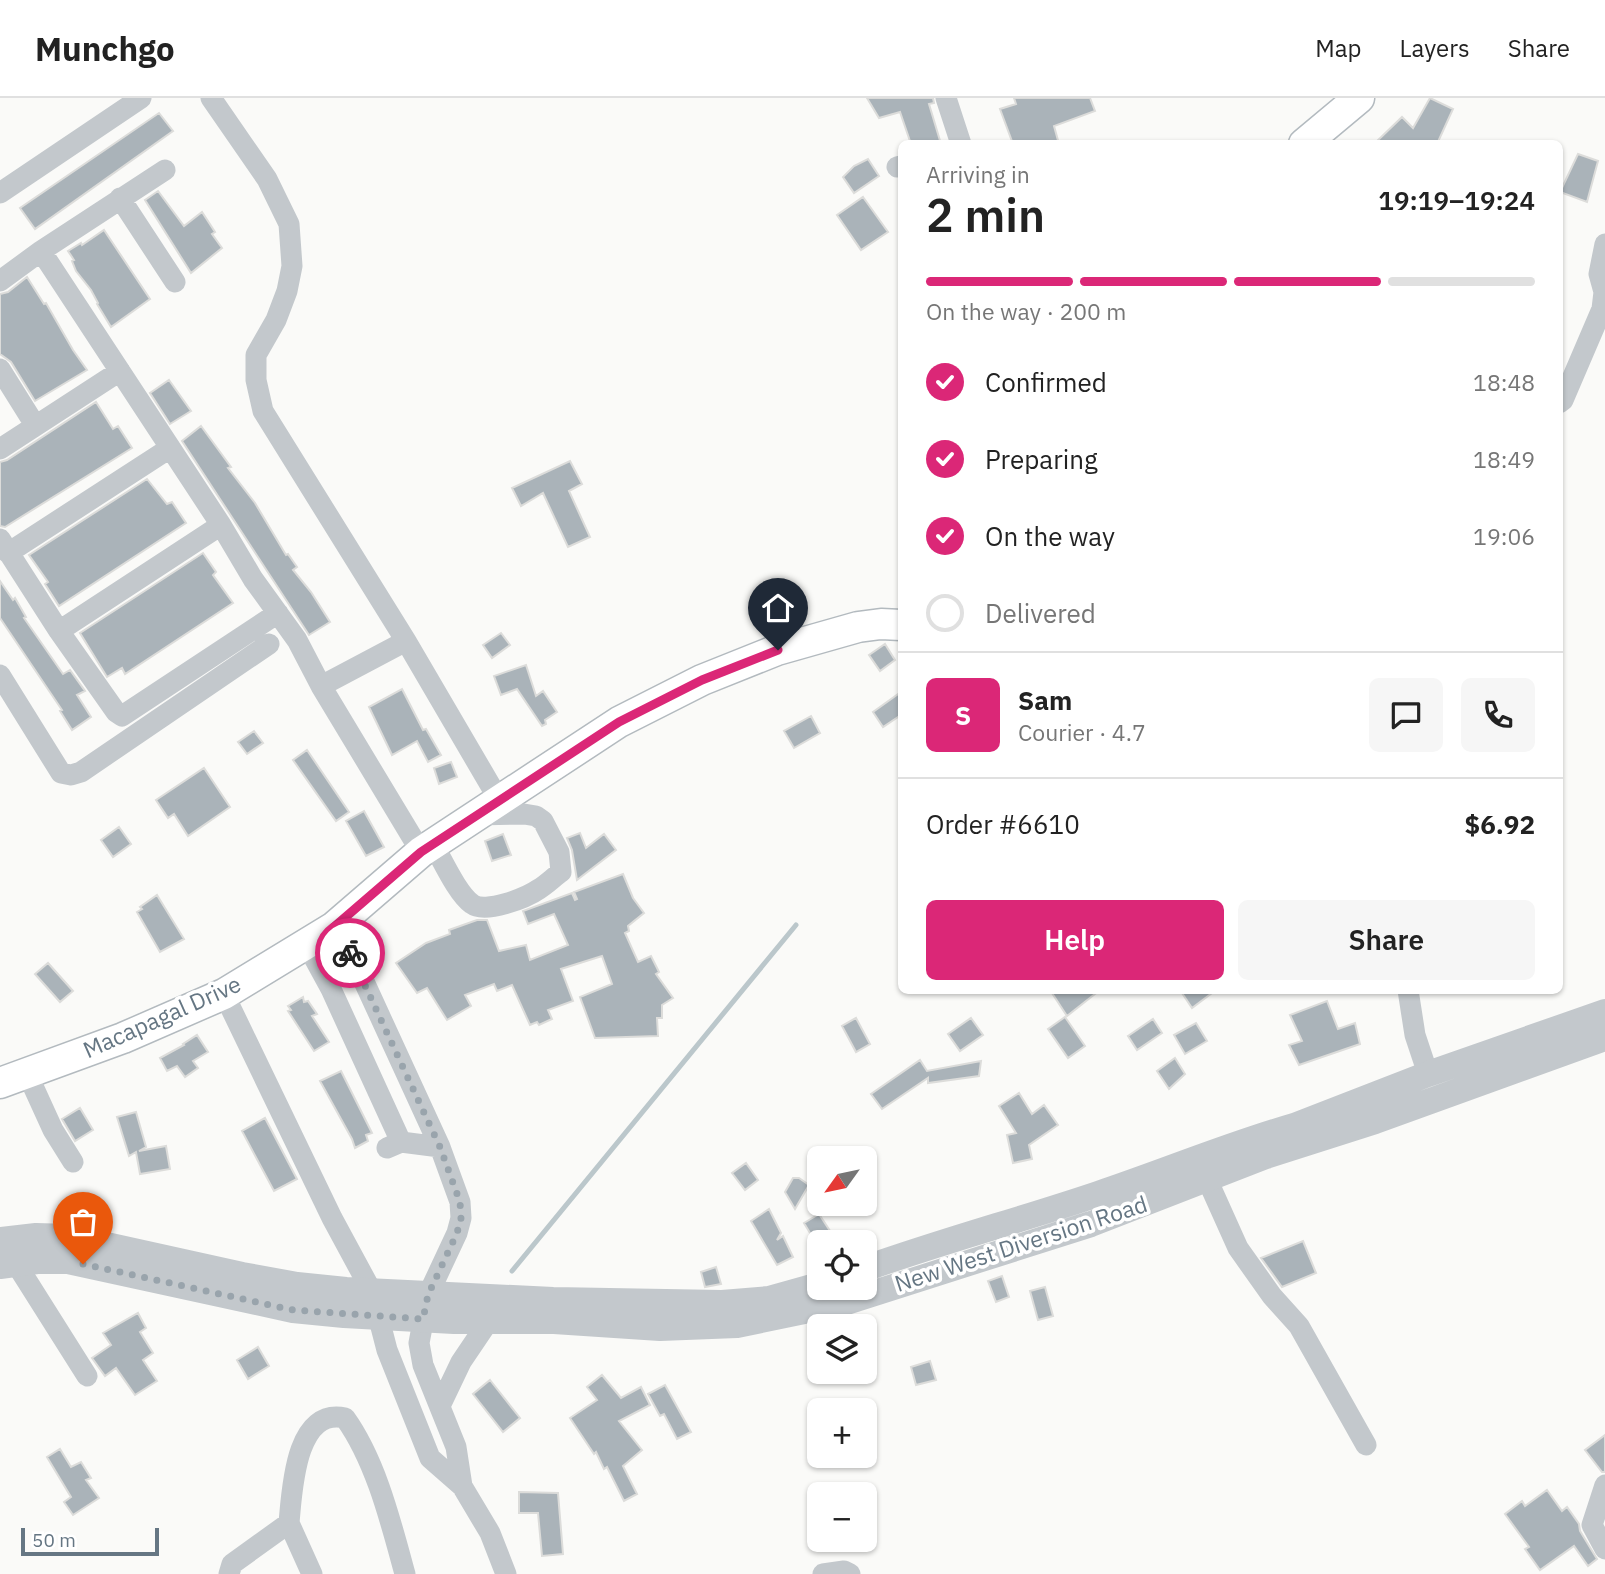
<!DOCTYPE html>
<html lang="en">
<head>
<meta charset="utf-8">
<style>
  :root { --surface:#fff; --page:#f6f6f6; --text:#222; --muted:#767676; --line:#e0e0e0; --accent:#db2777 }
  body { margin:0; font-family:"IBM Plex Sans",sans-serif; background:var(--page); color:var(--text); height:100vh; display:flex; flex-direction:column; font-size:26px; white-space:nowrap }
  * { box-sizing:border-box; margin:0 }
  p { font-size:23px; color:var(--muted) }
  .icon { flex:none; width:38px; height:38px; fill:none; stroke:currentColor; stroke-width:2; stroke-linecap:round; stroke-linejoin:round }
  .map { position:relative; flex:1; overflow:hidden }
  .side { position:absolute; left:898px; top:42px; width:665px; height:854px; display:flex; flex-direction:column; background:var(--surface); border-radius:10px; box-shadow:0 2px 5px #0004 }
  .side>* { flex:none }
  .needle { width:46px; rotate:237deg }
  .controls { position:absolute; left:807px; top:1048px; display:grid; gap:14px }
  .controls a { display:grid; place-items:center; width:70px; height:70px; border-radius:10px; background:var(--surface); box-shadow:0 2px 5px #0004; font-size:35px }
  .scale { position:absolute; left:21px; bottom:18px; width:138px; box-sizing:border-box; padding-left:7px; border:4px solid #657683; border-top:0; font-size:19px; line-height:24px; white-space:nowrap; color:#657683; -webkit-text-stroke:5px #fff; paint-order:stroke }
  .pin { position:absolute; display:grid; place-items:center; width:60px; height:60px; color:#fff; margin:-72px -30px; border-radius:50% 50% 50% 0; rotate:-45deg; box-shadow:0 0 7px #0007 }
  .pin .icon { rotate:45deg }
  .courier { position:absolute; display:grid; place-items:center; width:70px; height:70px; margin:-35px; border:5px solid #db2777; border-radius:50%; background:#fff; color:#222; box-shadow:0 2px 9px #0007 }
  .overview em { font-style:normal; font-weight:600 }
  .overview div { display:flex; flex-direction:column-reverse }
  .overview { display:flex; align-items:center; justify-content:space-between; height:119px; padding:0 28px }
  h1 { font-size:46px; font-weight:600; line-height:52px }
  .bar { display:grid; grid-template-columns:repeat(4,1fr); gap:10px 7px; align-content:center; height:84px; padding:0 28px }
  .bar i { height:9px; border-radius:5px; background:var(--line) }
  .bar .selected { background:var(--accent) }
  .bar p { grid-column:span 4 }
  .line { display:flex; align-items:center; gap:18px; padding:0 28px; border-top:2px solid var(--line) }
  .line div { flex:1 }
  .round { display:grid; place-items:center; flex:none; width:74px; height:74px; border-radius:10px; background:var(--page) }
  ol { padding:0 28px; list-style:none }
  li { display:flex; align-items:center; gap:21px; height:77px }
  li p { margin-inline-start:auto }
  li .icon { padding:7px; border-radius:50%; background:var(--accent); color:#fff; stroke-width:4 }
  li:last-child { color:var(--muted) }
  li i { width:38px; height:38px; border:4px solid var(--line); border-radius:50% }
  .button { display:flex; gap:14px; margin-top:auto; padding:14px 28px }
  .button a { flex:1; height:80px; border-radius:10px; background:var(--accent); color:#fff; font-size:28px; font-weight:600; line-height:80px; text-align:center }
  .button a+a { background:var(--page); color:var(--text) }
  header { display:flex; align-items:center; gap:42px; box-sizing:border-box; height:98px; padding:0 35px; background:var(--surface); border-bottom:2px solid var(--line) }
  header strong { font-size:33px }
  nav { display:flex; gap:38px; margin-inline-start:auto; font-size:24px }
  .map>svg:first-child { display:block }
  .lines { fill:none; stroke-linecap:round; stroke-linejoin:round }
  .stream { stroke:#bbc7cb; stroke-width:5 }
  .building { fill:#aab3b9; stroke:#dcdcda; stroke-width:2 }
  .secondary-casing { stroke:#b3babf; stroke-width:33 }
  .minor { stroke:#c3c8cc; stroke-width:21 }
  .tertiary { stroke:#c3c8cc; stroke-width:26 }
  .secondary { stroke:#fff; stroke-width:30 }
  .done { stroke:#99a4ac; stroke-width:7; stroke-dasharray:0 12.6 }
  .route { stroke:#db2777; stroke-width:9 }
  .labels { text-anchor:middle; stroke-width:7; stroke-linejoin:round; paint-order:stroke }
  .street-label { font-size:23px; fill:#657683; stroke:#fff }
</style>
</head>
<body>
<header>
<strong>Munchgo</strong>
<nav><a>Map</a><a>Layers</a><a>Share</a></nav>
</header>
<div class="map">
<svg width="1605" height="1476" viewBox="0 0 1605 1476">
  <rect width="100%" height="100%" fill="#fafaf8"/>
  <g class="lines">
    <path class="stream" d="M512,1173L796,827"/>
  </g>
  <path class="building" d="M867,0H933L934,5L929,6L941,46H911L900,14L879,20Z
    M1014,0H1090L1095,13L1054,28L1059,46H1013L1000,11L1016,6Z
    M1430,0L1453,11L1437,46H1374L1402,19L1413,30Z
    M159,15L173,33L35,131L20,110Z
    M1578,56L1598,63L1587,104L1560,94Z
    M868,61L879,78L854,95L843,79L854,68Z
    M158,93L184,128L202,114L215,134L212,136L222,150L191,175L145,102Z
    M863,99L888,134L861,152L837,117Z
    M104,132L150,201L111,229L97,206L98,205L91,192L76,173L72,163L74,162L68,153L81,145L82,147Z
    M27,179L44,206L46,205L73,252L87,272L35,303L11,264L0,256V196L8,194Z
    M169,282L191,313L170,326L150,295Z
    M96,304L113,331L118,328L132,350L5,429L0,428V364L7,362Z
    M201,328L231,369L228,370L255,405L286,457L288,456L297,469L293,472L311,494L330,524L309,537L182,343Z
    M570,363L582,386L569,393L590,439L568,449L543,395L521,408L512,390Z
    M147,381L167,406L172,404L186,425L59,508L45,486L48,484L29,457Z
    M203,455L216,474L213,477L233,505L125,576L122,570L107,579L80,535Z
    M0,483L13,502L15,500L26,519L24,520L63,576L70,572L85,593L77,597L91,619L72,632L60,613L62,612L0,520Z
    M501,535L510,547L492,560L483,547Z
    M885,546L895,562L880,573L869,557Z
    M526,567L536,598L543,593L557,614L545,622L546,626L542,628L517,591L501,597L494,578Z
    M402,591L423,632L426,631L441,657L428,664L417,643L392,657L369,609Z
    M901,594V617L883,629L873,614Z
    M811,618L820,635L794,650L784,633Z
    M254,633L263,645L247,656L238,644Z
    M307,652L349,714L336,723L293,662Z
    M451,664L457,679L439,686L434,670Z
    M204,670L230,709L188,738L174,716L168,720L156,702Z
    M364,713L384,749L366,758L346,723Z
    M119,729L131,746L113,759L101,742Z
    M580,735L586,750L604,736L616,752L577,782L572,752L567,740Z
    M503,736L511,757L492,763L485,743Z
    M623,776L633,800L644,815L628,828L629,833L625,835L638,864L651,858L659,874L656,876L673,900L662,907V920H657L658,938L595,940L580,899L612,886L602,858L561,871L573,903L548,912L552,921L539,927L537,924L530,927L512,887L497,893L494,886L465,897L471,908L447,922L427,890L417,895L396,865L426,845L450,836L449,832L477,822H487L499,853L526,847L530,862L568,847L554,816L528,826L523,813L572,795L575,802L577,801L574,794Z
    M157,797L184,841L160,854L137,814L142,811L140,809Z
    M48,865L73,893L60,904L35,876Z
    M1050,892H1100L1067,918Z
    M1180,892H1216L1192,910Z
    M303,899L304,904L308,903L317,916L312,918L329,944L314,953L288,913L291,912L288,908Z
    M1327,903L1338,931L1355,925L1360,946L1299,967L1289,947L1302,943L1290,917Z
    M1065,919L1085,948L1068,960L1048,931Z
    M856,920L870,946L856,954L842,928Z
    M971,920L983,937L960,953L948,936Z
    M1153,921L1162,935L1137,952L1128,938Z
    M1196,925L1207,943L1185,956L1174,937Z
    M197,937L208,954L193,963L198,970L185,979L177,968L167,973L160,960L184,947L183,946Z
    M1175,960L1185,976L1169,991L1157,973Z
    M920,962L927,973L981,963L979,978L928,985V980L882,1011L871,996Z
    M341,973L372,1035L366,1037L368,1043L355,1050L352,1041L320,983Z
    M1019,995L1032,1016L1044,1007L1058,1027L1029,1047L1032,1061L1013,1065L1007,1037L1016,1035L999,1008Z
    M80,1010L93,1032L75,1043L62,1021Z
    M136,1014L146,1049L139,1053L166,1048L170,1071L140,1076L136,1054L129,1058L117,1019Z
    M265,1020L297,1081L274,1093L242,1033Z
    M746,1065L758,1082L745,1092L732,1075Z
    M793,1080H799L809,1087L795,1111L785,1094Z
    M769,1111L781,1135L777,1142L783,1138L793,1159L777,1167L751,1123Z
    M819,1116L832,1136L816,1145L804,1125Z
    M1303,1143L1316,1175L1282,1189L1261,1160Z
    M716,1169L721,1186L705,1189L701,1174Z
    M1002,1178L1009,1199L996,1204L988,1183Z
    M1045,1189L1053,1218L1038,1222L1030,1193Z
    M138,1215L146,1230L140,1234L153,1255L143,1262L157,1283L135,1297L116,1270L105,1278L92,1260L111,1247L103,1235Z
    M258,1249L269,1268L248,1281L237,1262Z
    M930,1263L936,1282L916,1287L911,1269Z
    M602,1277L621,1300L641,1289L650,1307L619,1323L642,1352L623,1368L637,1396L624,1403L607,1369L604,1371L596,1354L594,1356L570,1320L597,1302L587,1289Z
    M490,1282L520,1320L503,1334L473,1296Z
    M665,1287L691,1334L677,1341L664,1316L660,1318L648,1296Z
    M1605,1337V1374H1602L1585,1352Z
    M60,1351L71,1369L81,1364L91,1380L86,1382L99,1400L73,1417L64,1404L71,1399L47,1359Z
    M1547,1392L1562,1413L1567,1409L1579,1426L1580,1433L1597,1461L1588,1468L1574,1448L1540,1472L1525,1451L1529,1449L1505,1416L1522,1403L1525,1408Z
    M519,1394L558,1395L563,1456L542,1458L538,1415H519Z"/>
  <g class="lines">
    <g class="secondary-casing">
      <path id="secondary" d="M1304,46L1359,0
        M0,985L123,940L224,896L334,829L421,754L619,624L702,582L777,552L858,529L881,526L901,527"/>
    </g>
    <path class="minor" d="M211,0L267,81L289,126L292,168L287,193L276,222L256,257V282L263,313L406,543L499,702
      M946,0L961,46
      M897,69L901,68
      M0,95L141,0
      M120,100L175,184
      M41,153L221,427L253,481L297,542L321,588L421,754
      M0,183L41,153L165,72
      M0,271L35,327
      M1559,305L1563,302L1602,211L1604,194L1599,176L1605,146
      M0,351L120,273
      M0,441L59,533L116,614L122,618L278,515
      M8,455L170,350
      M59,533L221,427
      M0,577L61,675L71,677L81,674L269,546
      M321,588L406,543
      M433,746C443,763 457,795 472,806C485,816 526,800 539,791C547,786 554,779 561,774L559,754L543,723L536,718L524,716L476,717
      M334,829L361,877L440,1049L460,1104L461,1120L457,1135L428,1197L419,1245L423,1267L456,1349L462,1388
      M307,847L331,891L401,1044
      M1408,892L1415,937L1428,976
      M224,896L332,1120L372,1194L387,1252L430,1360L462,1388L490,1435L506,1476
      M27,975L53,1032L73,1064
      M387,1050L401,1044L440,1049
      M1207,1081L1238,1150L1272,1198L1299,1228L1366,1347
      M15,1164L87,1278
      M440,1308L461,1264L488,1224
      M1605,1387L1592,1427L1605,1451
      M289,1425L312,1476
      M229,1476L232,1466L289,1425C292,1393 295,1309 345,1320C376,1363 391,1425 405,1476
      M823,1476L844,1473L850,1476"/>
    <path class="tertiary" d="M0,1142L36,1138L70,1139L242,1177L297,1187L346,1192L553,1202L722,1205L769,1201L819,1187
      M0,1168L37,1163H68L293,1212L344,1217L454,1223H554L660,1230L737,1227L843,1205L1091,1126L1266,1058L1375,1023L1605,940
      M864,1171C942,1143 1021,1122 1098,1096C1164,1074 1228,1047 1294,1028L1428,976L1605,914"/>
    <use href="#secondary" class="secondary"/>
  </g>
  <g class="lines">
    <path class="done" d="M83,1166L293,1212L423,1221L428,1197L457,1135L461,1120L460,1104L440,1049L350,855"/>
    <path class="route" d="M350,855L334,829L421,754L619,624L702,582L778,552"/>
  </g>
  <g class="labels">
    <g class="street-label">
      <text transform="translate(162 919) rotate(-24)" y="8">Macapagal Drive</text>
      <text transform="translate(1021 1146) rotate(-18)" y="8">New West Diversion Road</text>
    </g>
  </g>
</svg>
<div class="controls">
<a><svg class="needle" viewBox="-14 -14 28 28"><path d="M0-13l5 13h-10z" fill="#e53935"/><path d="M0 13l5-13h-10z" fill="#767676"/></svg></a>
<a><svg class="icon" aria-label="locate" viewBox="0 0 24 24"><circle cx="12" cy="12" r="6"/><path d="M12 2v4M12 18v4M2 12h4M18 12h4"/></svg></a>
<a><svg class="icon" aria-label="layers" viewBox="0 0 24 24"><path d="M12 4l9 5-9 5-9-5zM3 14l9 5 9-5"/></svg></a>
<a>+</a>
<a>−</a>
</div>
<div class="scale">50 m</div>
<div class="pin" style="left:83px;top:1166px;background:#ea580c"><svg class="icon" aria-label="bag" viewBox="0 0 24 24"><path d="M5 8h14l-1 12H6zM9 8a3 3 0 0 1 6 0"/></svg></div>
<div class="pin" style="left:778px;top:552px;background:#1f2937"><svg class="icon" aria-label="home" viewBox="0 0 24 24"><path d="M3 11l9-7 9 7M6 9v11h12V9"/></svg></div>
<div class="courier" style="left:350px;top:855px"><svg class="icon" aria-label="bike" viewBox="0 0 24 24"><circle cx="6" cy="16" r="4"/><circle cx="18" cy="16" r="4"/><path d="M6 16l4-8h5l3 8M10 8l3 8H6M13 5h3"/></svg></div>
<section class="side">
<div class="overview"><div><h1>2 min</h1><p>Arriving in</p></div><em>19:19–19:24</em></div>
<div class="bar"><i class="selected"></i><i class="selected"></i><i class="selected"></i><i></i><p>On the way · 200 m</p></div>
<ol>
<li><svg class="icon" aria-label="check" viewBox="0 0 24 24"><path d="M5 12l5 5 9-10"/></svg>Confirmed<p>18:48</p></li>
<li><svg class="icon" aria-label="check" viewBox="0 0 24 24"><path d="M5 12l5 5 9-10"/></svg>Preparing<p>18:49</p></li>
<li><svg class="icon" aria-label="check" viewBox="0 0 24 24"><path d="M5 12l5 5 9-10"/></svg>On the way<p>19:06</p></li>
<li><i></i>Delivered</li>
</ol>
<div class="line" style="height:126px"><b class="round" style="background:var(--accent);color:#fff">S</b><div><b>Sam</b><p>Courier · 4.7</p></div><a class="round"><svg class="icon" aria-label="chat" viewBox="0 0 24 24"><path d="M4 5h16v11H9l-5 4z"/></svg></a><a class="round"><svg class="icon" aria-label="phone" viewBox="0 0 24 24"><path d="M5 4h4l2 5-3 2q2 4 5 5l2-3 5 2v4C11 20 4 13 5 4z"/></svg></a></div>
<div class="line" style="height:91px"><div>Order #6610</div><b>$6.92</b></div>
<div class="button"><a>Help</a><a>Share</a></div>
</section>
</div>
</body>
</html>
